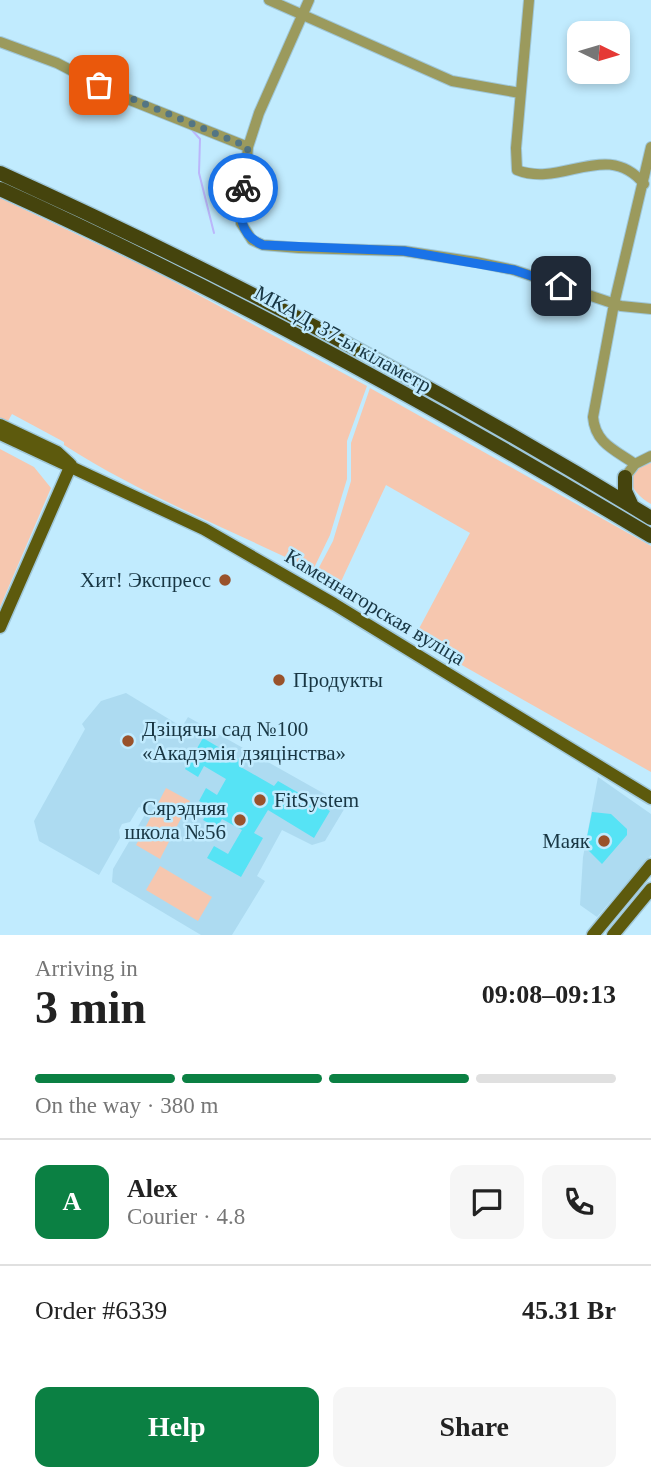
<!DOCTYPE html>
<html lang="en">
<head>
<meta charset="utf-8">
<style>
  :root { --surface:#fff; --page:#f6f6f6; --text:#222; --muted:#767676; --line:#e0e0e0; --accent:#0b8043 }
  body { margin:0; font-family:Georgia,serif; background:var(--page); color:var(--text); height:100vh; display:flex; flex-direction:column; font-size:26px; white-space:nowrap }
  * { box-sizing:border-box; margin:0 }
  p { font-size:23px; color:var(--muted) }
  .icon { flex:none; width:38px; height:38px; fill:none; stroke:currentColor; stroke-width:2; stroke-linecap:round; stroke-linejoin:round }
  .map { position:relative; height:935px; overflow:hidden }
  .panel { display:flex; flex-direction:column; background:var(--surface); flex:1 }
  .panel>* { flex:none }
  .needle { width:46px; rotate:95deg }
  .fabs { position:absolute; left:567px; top:21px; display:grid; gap:14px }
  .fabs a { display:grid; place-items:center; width:63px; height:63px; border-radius:14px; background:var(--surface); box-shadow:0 4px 10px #0003; font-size:35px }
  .pin { position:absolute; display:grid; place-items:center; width:60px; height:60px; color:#fff; margin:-30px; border-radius:14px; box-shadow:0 4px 10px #0006 }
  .courier { position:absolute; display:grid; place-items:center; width:70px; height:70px; margin:-35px; border:5px solid #1a73e8; border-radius:50%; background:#fff; color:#222; box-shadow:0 2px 9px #0007 }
  .headline em { font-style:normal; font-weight:600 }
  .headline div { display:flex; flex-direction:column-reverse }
  .headline { display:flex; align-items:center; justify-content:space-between; height:119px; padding:0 35px }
  h1 { font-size:46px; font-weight:600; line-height:52px }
  .bar { display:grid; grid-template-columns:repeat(4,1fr); gap:10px 7px; align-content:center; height:84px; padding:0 35px }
  .bar i { height:9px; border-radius:5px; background:var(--line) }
  .bar .selected { background:var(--accent) }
  .bar p { grid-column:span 4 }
  .line { display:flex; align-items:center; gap:18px; padding:0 35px; border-top:2px solid var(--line) }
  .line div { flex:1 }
  .round { display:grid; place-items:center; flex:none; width:74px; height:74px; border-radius:14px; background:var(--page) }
  .action { display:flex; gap:14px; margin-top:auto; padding:14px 35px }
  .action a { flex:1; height:80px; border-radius:14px; background:var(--accent); color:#fff; font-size:28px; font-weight:600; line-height:80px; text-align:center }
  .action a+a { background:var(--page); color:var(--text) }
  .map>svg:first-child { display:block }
  .built { fill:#addbf1 }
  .green { fill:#f6c7af }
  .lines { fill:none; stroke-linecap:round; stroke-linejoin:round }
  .stream { stroke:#bbb6fb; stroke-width:2 }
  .building { fill:#56e3f5 }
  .minor-casing { stroke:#9fc7d9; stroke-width:12 }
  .major-casing { stroke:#9fc7d9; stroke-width:15 }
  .highway-casing { stroke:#9fc7d9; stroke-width:17 }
  .minor { stroke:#9b9a5d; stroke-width:10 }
  .major { stroke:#5d5a0d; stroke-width:12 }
  .highway { stroke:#45440d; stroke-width:14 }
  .done { stroke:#537584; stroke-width:7; stroke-dasharray:0 12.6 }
  .route { stroke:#1a73e8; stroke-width:9 }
  .poi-dot { fill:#99522b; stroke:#c1ebfe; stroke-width:2.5 }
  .labels { text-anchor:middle; stroke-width:5; stroke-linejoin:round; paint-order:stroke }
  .street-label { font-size:21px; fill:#183643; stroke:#c1ebfe }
  .poi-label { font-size:21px; fill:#183643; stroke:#c1ebfe; text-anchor:end }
</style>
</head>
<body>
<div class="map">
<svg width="651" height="935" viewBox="0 0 651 935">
  <rect width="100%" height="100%" fill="#c1ebfe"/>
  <path class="built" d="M126,693L182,727L188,717L346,806L325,841L312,845L282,830L257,876L265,881L232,935H201L112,882L113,869L147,811L139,807L130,822L122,824L119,830L120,838L99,875L39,841L34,821L85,729L82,724L101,701Z
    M598,777L651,814V855L597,917L580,905L583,857Z"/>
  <path class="green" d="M0,198L152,270L367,386L347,441V479L330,535L313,570C230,530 142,495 64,445V442L12,414L8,421L0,418Z
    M370,388L651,546V772L414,638L470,533L386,485L338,588L315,575L333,541L351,481V443Z
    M0,449L34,467L51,488L0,607Z
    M651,463V504C630,492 620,472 651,463Z
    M166,788L190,801L160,859L136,845Z
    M160,866L212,897L198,921L146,890Z"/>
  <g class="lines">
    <path class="stream" d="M191,129L200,139L199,173L214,233"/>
  </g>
  <path class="building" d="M203,738L242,761L239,766L274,786L278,781L330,811L314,838L268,810L254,833L263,838L241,877L207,858L214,846L228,854L242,830L222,819L217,828L203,820L211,807L199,801L206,788L217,795L226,779L204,766L198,777L185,769Z
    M592,812L611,814L627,829V835L602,864L585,847Z"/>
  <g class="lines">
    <g class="minor-casing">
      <path id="minor" d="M269,0L452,81L520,93
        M309,0L259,113L248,147L241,223L252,240L263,245L299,248L404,251L476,262L514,270L621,306L651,309
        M529,0L516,148L517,170C562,188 607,139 644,184
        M0,42L57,63L120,96L248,147
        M635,464C615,450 595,443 593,417L614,304L651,147
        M625,477L635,464L651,456"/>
    </g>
    <g class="major-casing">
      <path id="major" d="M0,425L57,452L70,464
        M0,434L204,529L334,604L651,798
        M0,627L71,465
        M593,935L651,865
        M613,935L651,889"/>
    </g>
    <g class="highway-casing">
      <path id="highway" d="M0,173C223,274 442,390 651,518
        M0,189C223,290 441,410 651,536
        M625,477V491L632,506"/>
    </g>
    <use href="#minor" class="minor"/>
    <use href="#major" class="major"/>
    <use href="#highway" class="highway"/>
  </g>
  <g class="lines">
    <path class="done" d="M99,85L248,147L243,188"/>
    <path class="route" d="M243,188C240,213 237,234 263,245L404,251L514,270L561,286"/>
  </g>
  <g class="poi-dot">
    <circle cx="225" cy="580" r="7"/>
    <circle cx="279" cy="680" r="7"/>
    <circle cx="128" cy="741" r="7"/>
    <circle cx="260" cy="800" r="7"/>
    <circle cx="240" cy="820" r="7"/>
    <circle cx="604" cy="841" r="7"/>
  </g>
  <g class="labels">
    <g class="street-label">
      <text transform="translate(343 339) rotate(29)" y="7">МКАД, 37-ы кіламетр</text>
      <text transform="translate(375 607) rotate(31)" y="7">Каменнагорская вуліца</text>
    </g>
    <g class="poi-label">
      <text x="211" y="587">Хит! Экспресс</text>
      <text x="293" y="687" text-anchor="start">Продукты</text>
      <text x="142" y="736" text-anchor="start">Дзіцячы сад №100<tspan x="142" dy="24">«Акадэмія дзяцінства»</tspan></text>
      <text x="274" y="807" text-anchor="start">FitSystem</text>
      <text x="226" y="815">Сярэдняя<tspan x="226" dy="24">школа №56</tspan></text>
      <text x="590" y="848">Маяк</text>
    </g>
  </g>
</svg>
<div class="fabs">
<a><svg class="needle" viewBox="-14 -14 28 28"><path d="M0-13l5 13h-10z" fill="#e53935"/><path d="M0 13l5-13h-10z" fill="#767676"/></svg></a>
</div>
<div class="pin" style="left:99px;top:85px;background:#ea580c"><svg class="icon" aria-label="bag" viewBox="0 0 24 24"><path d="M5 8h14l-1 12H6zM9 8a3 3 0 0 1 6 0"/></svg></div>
<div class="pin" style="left:561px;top:286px;background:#1f2937"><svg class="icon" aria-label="home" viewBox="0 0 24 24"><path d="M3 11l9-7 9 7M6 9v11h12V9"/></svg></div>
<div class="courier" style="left:243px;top:188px"><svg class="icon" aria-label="bike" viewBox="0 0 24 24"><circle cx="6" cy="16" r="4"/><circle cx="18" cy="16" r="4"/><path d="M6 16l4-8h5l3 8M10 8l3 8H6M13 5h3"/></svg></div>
</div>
<section class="panel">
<div class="headline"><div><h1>3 min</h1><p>Arriving in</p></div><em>09:08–09:13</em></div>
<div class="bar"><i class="selected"></i><i class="selected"></i><i class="selected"></i><i></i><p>On the way · 380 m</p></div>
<div class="line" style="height:126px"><b class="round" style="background:var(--accent);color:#fff">A</b><div><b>Alex</b><p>Courier · 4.8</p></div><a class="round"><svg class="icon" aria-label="chat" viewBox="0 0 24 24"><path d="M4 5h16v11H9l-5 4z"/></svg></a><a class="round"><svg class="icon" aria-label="phone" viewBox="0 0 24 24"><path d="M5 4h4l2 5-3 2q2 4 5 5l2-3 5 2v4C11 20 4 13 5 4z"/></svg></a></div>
<div class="line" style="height:91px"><div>Order #6339</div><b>45.31 Br</b></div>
<div class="action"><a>Help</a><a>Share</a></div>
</section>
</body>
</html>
